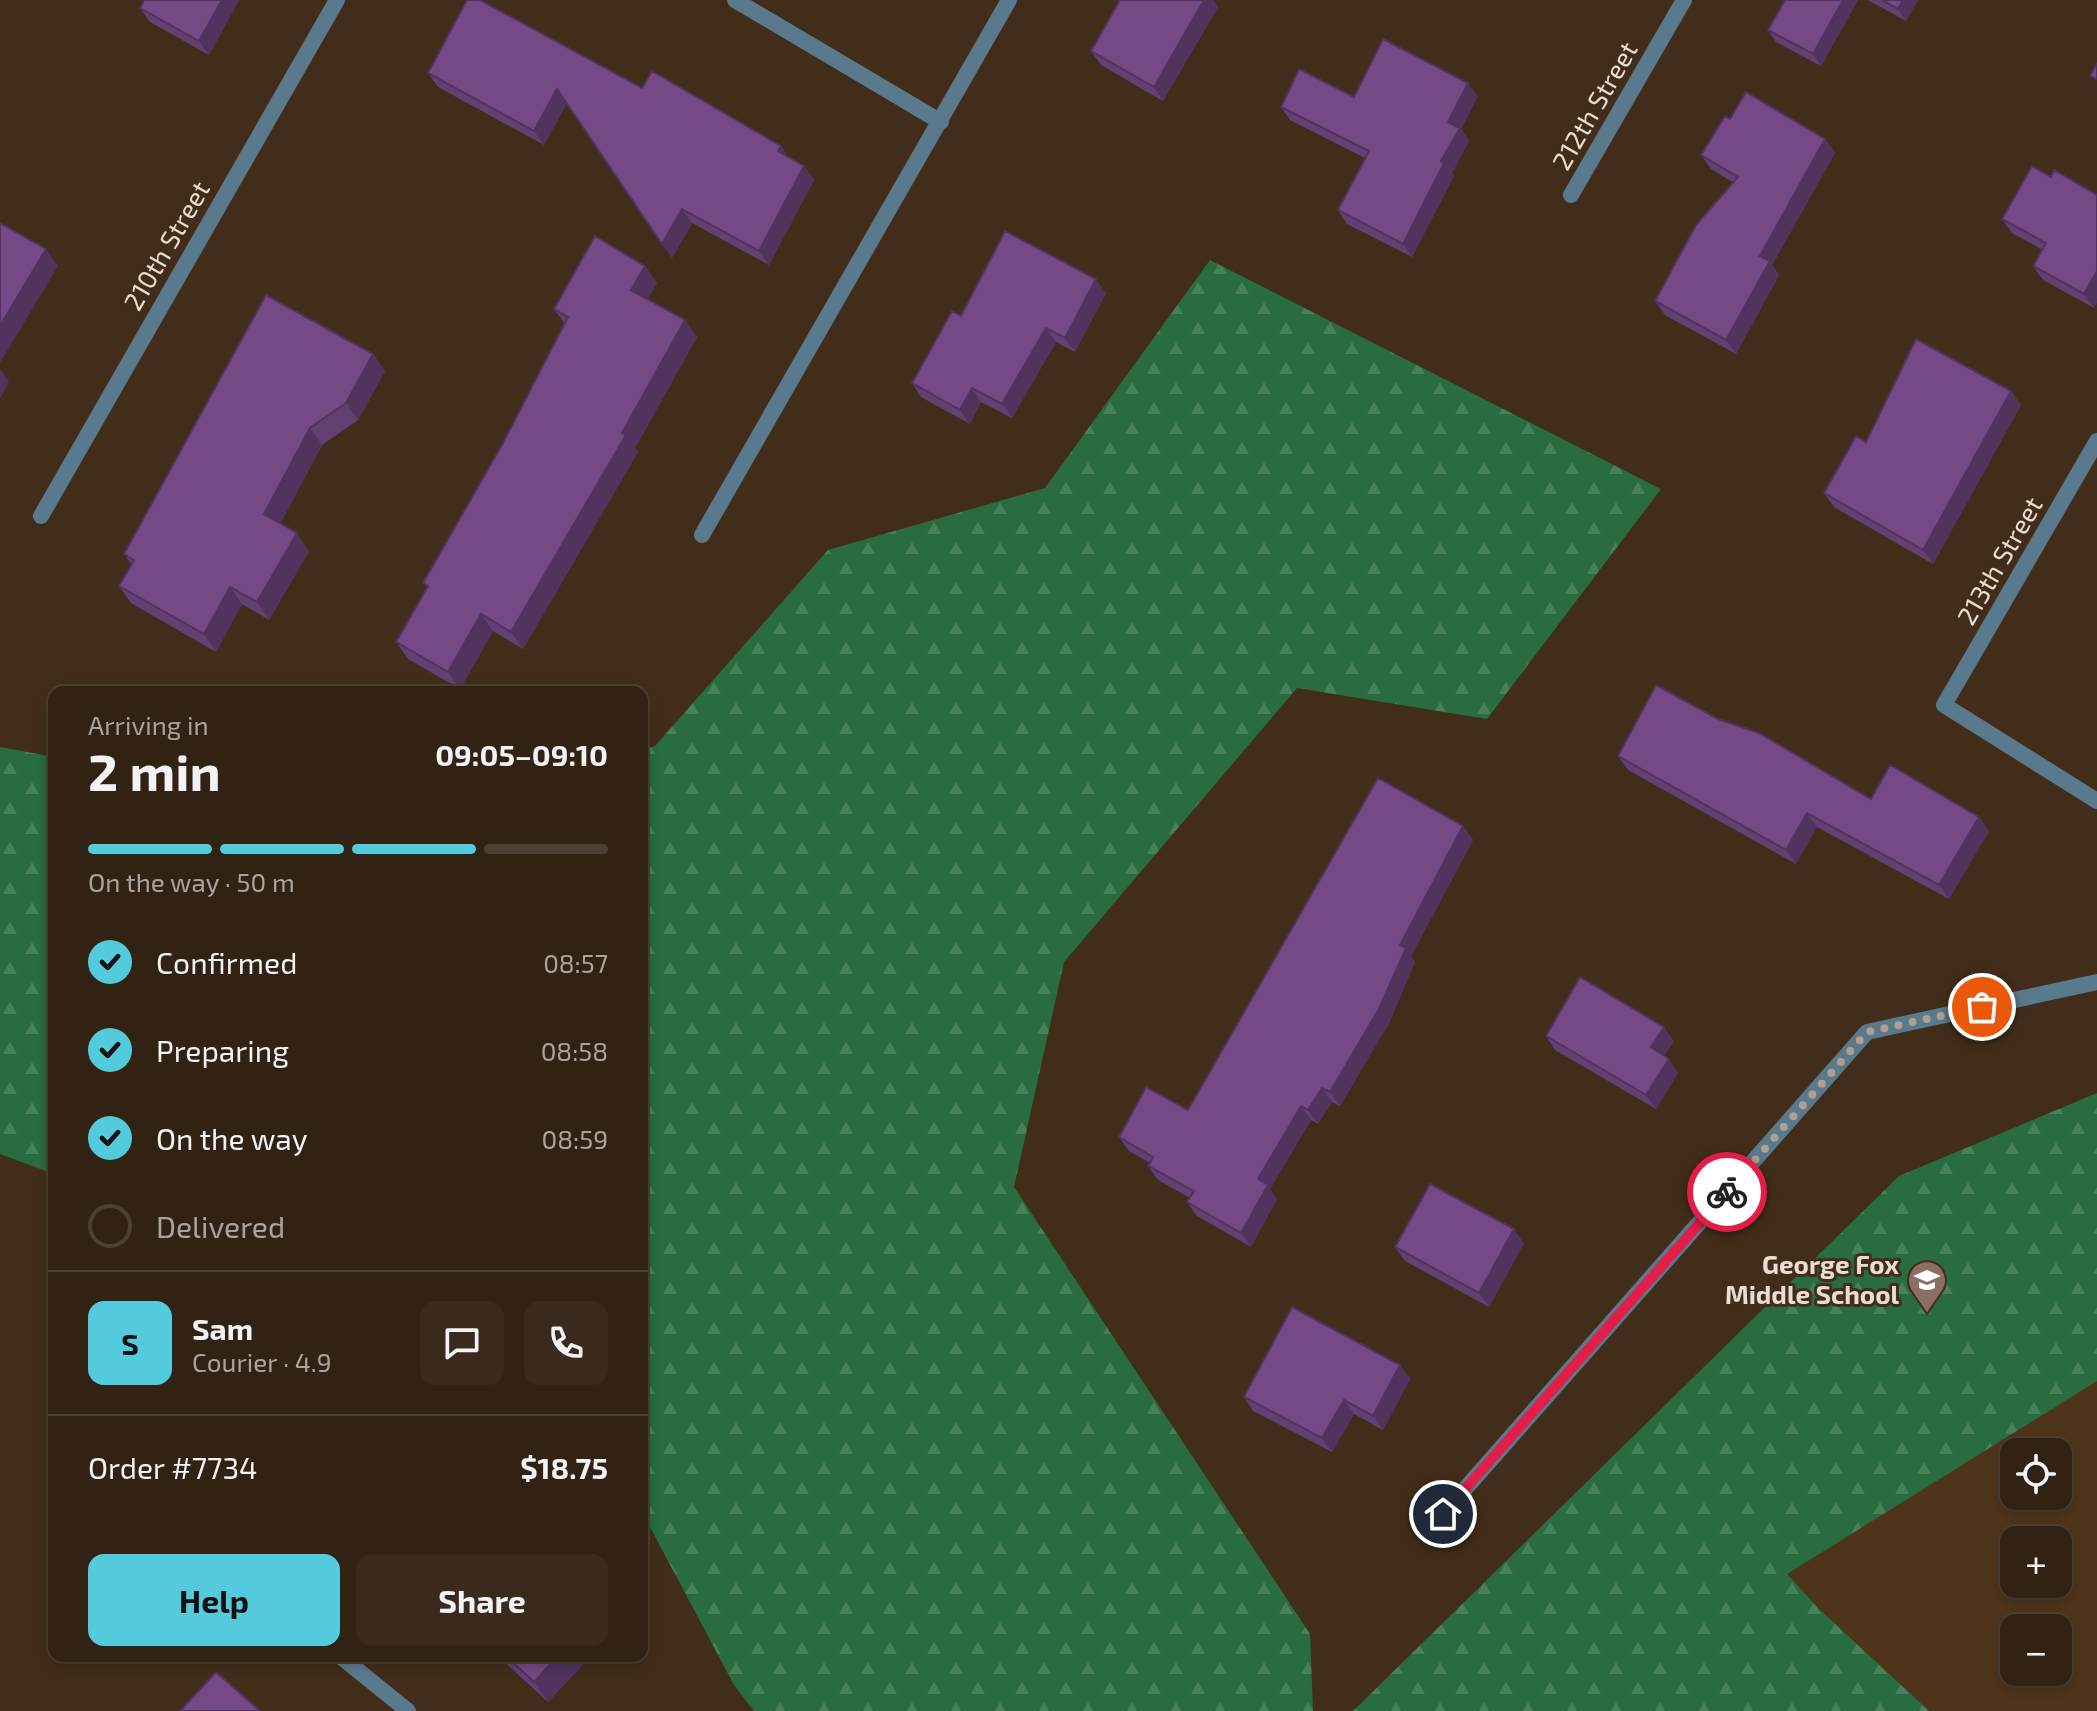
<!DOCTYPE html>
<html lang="en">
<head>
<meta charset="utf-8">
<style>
  :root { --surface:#322214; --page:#3a2a1d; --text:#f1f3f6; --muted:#a8a4a0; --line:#4d3f34; --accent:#54cadd }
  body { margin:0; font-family:"Exo 2",sans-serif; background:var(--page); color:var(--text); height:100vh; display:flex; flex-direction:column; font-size:30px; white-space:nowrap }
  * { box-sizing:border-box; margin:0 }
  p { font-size:26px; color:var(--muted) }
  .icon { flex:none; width:44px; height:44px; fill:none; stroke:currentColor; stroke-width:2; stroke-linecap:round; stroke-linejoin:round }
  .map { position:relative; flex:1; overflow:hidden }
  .sheet { position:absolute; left:48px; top:686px; width:600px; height:976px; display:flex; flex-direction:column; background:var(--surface); border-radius:16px; box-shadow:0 4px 12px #0003,0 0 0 2px var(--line) }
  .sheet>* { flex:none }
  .controls { position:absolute; left:2000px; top:1438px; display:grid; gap:16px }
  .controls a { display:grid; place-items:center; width:72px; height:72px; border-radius:16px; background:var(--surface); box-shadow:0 4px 12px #0003,0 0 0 2px var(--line); font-size:40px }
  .pin { position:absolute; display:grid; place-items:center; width:68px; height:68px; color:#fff; margin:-34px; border:4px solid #fff; border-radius:50%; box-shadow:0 2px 8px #0007 }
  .courier { position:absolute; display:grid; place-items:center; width:80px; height:80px; margin:-40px; border:6px solid #e11d48; border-radius:50%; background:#fff; color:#222; box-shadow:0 2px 10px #0007 }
  .head em { font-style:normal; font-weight:700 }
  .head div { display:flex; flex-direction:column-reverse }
  .head { display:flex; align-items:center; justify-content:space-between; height:136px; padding:0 40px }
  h1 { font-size:52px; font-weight:700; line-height:60px }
  .bar { display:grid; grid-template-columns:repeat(4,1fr); gap:12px 8px; align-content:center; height:96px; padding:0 40px }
  .bar i { height:10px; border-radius:6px; background:var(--line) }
  .bar .on { background:var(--accent) }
  .bar p { grid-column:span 4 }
  .line { display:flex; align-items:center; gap:20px; padding:0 40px; border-top:2px solid var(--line) }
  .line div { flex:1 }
  .round { display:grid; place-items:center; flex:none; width:84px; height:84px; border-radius:16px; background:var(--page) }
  ol { padding:0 40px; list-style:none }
  li { display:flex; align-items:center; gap:24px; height:88px }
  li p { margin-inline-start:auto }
  li .icon { padding:8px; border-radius:50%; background:var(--accent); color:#111; stroke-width:4 }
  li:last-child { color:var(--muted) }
  li i { width:44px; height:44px; border:4px solid var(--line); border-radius:50% }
  .primary-button { display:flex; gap:16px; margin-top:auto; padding:16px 40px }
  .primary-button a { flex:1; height:92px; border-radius:16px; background:var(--accent); color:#111; font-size:32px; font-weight:700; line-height:92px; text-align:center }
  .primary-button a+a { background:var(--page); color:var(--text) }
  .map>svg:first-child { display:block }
  .built { fill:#4e341b; fill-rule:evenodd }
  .forest { fill:url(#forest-firs) }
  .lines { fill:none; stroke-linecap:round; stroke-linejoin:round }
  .minor { stroke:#597a8d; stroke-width:16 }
  .wall { fill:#643f73 }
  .shaded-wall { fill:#51335e }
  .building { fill:#744986; stroke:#51335e; stroke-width:2 }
  .done { stroke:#b09f91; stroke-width:8; stroke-dasharray:0 14.4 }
  .route { stroke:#e11d48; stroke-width:10 }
  .labels { text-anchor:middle; stroke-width:6; stroke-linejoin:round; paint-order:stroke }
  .street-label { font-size:26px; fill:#ebddd1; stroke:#422d1a }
  .poi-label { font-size:26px; font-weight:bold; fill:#ebddd1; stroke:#422d1a; text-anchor:end }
</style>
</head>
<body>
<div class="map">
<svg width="2097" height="1711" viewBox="0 0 2097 1711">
  <defs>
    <pattern id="forest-firs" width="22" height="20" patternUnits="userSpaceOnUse" patternTransform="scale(2)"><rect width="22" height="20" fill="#286c3f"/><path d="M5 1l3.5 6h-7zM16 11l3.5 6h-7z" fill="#47815a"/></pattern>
  </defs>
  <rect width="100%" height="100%" fill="#422d1a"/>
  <path class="built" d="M2097,1093V1711H1353L1899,1176ZM2014,1452H2058V1496H2014ZM2014,1540H2058V1584H2014ZM2014,1628H2058V1672H2014Z"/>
  <path class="forest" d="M1210,260L1661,489L1487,719L1297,688L1064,962L1014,1187L1310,1634L1313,1711H754L734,1685L642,1512V750L655,746L828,550L1045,488Z
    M0,747L54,757V1174L0,1154Z
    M2097,1093V1381L1787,1574L1819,1609L1929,1711H1353L1899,1176Z"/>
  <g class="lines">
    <path class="minor" d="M735,0L941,122
      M1571,195L1684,0
      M2097,441L1944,705L2097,801
      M41,516L337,0
      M702,535L1009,0
      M1443,1514L1867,1032L2097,982
      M340,1656L408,1711"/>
  </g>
  <path class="wall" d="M239,0L209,55L150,22L140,8Z
    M1120,0H1213L1218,7L1163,101L1101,65L1091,51Z
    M1785,0H1858L1821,66L1776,42L1768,30Z
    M1868,0H1918L1906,21Z
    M428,73L642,88L781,146L788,157L804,166L814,180L769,265L692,223L672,258L567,103L544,145L438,87Z
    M1478,96L1461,129L1469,141L1452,173L1454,176L1412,257L1347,224L1338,210L1365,158L1290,120L1281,107L1354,97Z
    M1730,119L1825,139L1835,153L1772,265L1779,275L1736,354L1665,315L1655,301L1734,183L1711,169L1701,155Z
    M2051,177L2097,195V302L2094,308L2043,280L2033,266L2043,250L2012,233L2002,219Z
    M645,266L657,283L647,299L685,320L697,337L635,448L638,452L523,649L493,631L460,689L408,659L396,642L427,588L423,583L503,443L565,324L554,309Z
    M1106,293L1075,352L1056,342L1012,418L981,402L970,424L921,397L912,383L961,316Z
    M373,354L385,371L358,420L322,445L280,524L309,551L269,620L242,604L216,652L131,603L119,586L131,564L124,554Z
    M2011,391L2021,405L1933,564L1834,507L1824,493L1866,442Z
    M1718,719L1871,799L1979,817L1989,831L1949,899L1817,827L1796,864L1628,770L1618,756Z
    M1463,826L1473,840L1411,956L1415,962L1389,1023L1340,1106L1332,1102L1318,1124L1311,1120L1270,1189L1277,1199L1251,1247L1197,1216L1187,1202L1190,1198L1158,1180L1148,1166L1150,1163L1129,1151L1119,1137L1188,1110Z
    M1546,1036L1674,1041L1664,1056L1678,1073L1656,1109L1555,1050Z
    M1524,1243L1489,1307L1405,1261L1395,1247Z
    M1400,1365L1410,1379L1383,1430L1354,1414L1332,1452L1253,1411L1244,1397Z
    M498,1656H591L548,1702Z"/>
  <path class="shaded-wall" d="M222,0H239L209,55L199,41Z
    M1204,0H1213L1218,7L1163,101L1154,87Z
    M1843,0H1858L1821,66L1813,54Z
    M1903,0H1918L1906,21L1898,9Z
    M1468,83L1478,96L1461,129L1469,141L1452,173L1454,176L1412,257L1403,244L1441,161L1448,122Z
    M557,89L567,103L544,145L534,131Z
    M1825,139L1835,153L1772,265L1779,275L1736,354L1726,340L1760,256Z
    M781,146L790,160L778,151Z
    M804,166L814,180L769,265L759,251Z
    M682,209L692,223L672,258L662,244Z
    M46,249L58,266L0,363V326Z
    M645,266L657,283L643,307L631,290Z
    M2097,271V302L2094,308L2084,294Z
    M1096,279L1106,293L1075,352L1065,338Z
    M685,320L697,337L635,448L638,452L523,649L511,632Z
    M1046,328L1056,342L1012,418L1002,404Z
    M373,354L385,371L358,420L346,403Z
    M0,369L9,382L0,399Z
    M972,388L981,402L970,424L960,410Z
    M2011,391L2021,405L1933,564L1923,550Z
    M310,428L322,445L276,532L264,514Z
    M297,533L309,551L269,620L257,602Z
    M230,587L242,604L216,652L204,634Z
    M481,614L493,631L460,689L448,672Z
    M1807,813L1817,827L1796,864L1786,850Z
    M1979,817L1989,831L1949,899L1939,885Z
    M1463,826L1473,840L1411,956L1415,962L1389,1023L1340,1106L1330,1092L1400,945Z
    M1664,1027L1674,1041L1661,1061L1651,1047Z
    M1669,1059L1678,1073L1656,1109L1646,1095Z
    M1322,1088L1332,1102L1318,1124L1308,1110Z
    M1301,1106L1311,1120L1270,1189L1277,1199L1251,1247L1241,1233L1258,1179Z
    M1514,1229L1524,1243L1489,1307L1479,1293Z
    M1400,1365L1410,1379L1383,1430L1373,1416Z
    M1344,1400L1354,1414L1332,1452L1322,1438Z
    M558,1656H591L548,1702L534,1682Z"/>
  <path class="building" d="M144,0H222L199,41L140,8Z
    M467,0H480L642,88L652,71L781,146L778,151L804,166L759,251L682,209L662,244L557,89L534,131L428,73Z
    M1120,0H1204L1154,87L1091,51Z
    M1785,0H1843L1813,54L1768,30Z
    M1882,0H1903L1898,9Z
    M1383,39L1468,83L1448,122L1460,128L1441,161L1444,163L1403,244L1338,210L1369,151L1281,107L1299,69L1354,97Z
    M2097,63V79L2090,76Z
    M1746,92L1825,139L1760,256L1770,261L1726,340L1655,301L1696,225L1738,177L1701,155L1725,116L1730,119Z
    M2032,166L2051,177L2054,170L2097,195V271L2084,294L2033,266L2046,243L2002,219Z
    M0,223L46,249L0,326Z
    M1005,231L1096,279L1065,338L1046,328L1002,404L972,388L960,410L912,383L952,311L961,316Z
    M595,236L645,266L631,290L685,320L622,433L626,435L511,632L481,614L448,672L396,642L428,586L423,583L503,443L568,317L554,309Z
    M266,295L373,354L346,403L310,428L264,514L297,533L257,602L230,587L204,634L119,586L134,560L124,554Z
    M1916,339L2011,391L1923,550L1824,493L1856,436L1866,442Z
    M1656,685L1718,719L1759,733L1871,799L1890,765L1979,817L1939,885L1807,813L1786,850L1618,756Z
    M1378,778L1463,826L1400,945L1406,948L1379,1009L1330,1092L1322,1088L1308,1110L1301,1106L1258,1179L1268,1185L1241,1233L1187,1202L1194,1191L1148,1166L1153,1157L1119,1137L1146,1087L1188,1110Z
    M1580,977L1664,1027L1651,1047L1669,1059L1646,1095L1546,1036Z
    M1430,1184L1514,1229L1479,1293L1395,1247Z
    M1292,1307L1400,1365L1373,1416L1344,1400L1322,1438L1244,1397Z
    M506,1656H558L534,1682Z
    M216,1672L260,1711H180Z"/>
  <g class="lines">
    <path class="done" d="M1727,1192L1867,1032L1982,1007"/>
    <path class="route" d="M1443,1514L1727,1192"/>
  </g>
  <defs>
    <g id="school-pin" transform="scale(2)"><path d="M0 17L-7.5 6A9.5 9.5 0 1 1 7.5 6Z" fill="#8d6e63" stroke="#422d1a"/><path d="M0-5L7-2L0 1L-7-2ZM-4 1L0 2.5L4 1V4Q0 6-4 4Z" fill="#fff"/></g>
  </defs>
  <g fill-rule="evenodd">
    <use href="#school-pin" x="1927" y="1280"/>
  </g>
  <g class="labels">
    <g class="street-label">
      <text transform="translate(1595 106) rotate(-60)" y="9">212th Street</text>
      <text transform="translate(167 246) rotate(-60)" y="9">210th Street</text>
      <text transform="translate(2000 561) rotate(-60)" y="9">213th Street</text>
    </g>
    <g class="poi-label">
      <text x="1899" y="1274">George Fox<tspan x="1899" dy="30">Middle School</tspan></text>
    </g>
  </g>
</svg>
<div class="controls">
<a><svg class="icon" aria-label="locate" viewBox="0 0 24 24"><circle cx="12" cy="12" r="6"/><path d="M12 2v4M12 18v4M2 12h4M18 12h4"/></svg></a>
<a>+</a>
<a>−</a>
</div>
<div class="pin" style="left:1982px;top:1007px;background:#ea580c"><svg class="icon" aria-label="bag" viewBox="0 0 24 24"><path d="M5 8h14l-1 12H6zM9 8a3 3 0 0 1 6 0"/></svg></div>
<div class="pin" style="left:1443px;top:1514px;background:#1f2937"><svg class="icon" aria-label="home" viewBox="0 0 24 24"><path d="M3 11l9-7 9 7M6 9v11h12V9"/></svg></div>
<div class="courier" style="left:1727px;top:1192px"><svg class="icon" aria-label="bike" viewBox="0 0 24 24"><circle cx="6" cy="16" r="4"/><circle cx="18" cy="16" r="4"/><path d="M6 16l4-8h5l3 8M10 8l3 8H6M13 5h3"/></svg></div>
<section class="sheet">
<div class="head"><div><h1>2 min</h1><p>Arriving in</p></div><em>09:05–09:10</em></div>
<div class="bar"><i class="on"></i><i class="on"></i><i class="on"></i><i></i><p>On the way · 50 m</p></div>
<ol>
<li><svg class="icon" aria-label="check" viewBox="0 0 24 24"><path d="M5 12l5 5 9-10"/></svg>Confirmed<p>08:57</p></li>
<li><svg class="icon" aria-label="check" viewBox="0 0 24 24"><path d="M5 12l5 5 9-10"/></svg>Preparing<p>08:58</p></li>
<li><svg class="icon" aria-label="check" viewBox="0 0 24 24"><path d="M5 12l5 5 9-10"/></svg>On the way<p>08:59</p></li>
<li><i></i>Delivered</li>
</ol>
<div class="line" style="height:144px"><b class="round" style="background:var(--accent);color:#111">S</b><div><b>Sam</b><p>Courier · 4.9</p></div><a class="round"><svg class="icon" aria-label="chat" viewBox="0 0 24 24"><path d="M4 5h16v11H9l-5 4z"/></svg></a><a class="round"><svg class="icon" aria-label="phone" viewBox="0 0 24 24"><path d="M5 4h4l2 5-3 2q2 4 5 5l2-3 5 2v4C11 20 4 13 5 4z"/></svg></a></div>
<div class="line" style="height:104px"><div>Order #7734</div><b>$18.75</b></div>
<div class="primary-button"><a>Help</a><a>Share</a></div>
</section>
</div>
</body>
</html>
